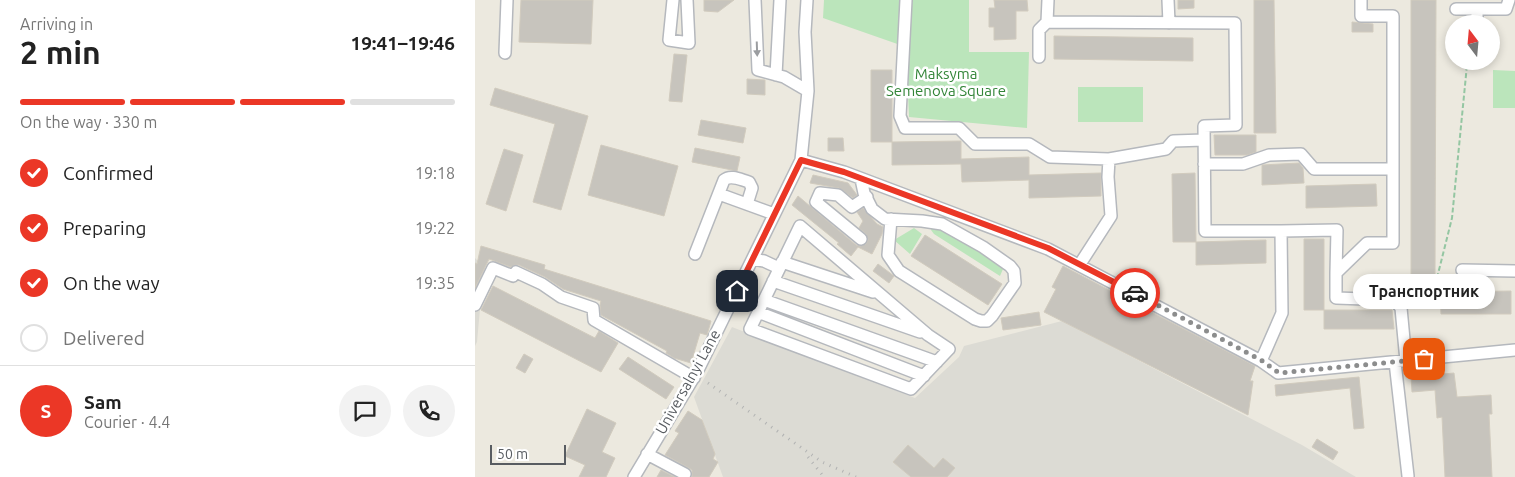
<!DOCTYPE html>
<html lang="en">
<head>
<meta charset="utf-8">
<style>
  :root { --surface:#fff; --page:#f2f2f2; --text:#222; --muted:#767676; --line:#e0e0e0; --accent:#eb3726 }
  body { margin:0; font-family:Ubuntu,sans-serif; background:var(--page); color:var(--text); height:100vh; display:flex; flex-direction:column; font-size:19px; white-space:nowrap }
  * { box-sizing:border-box; margin:0 }
  p { font-size:16px; color:var(--muted) }
  .icon { flex:none; width:28px; height:28px; fill:none; stroke:currentColor; stroke-width:2; stroke-linecap:round; stroke-linejoin:round }
  .map { position:relative; flex:1; overflow:hidden }
  .side { display:flex; flex-direction:column; background:var(--surface); width:475px }
  .side>* { flex:none }
  .needle { width:32px; rotate:344deg }
  .fabs { position:absolute; left:970px; top:15px; display:grid; gap:10px }
  .fabs a { display:grid; place-items:center; width:55px; height:55px; border-radius:50%; background:var(--surface); box-shadow:0 2px 8px #0003; font-size:25px }
  .scale { position:absolute; left:15px; bottom:12px; width:76px; box-sizing:border-box; padding-left:5px; border:2px solid #585c61; border-top:0; font-size:14px; line-height:18px; white-space:nowrap; color:#585c61; -webkit-text-stroke:4px #fff; paint-order:stroke }
  .pin { position:absolute; display:grid; place-items:center; width:42px; height:42px; color:#fff; margin:-21px; border-radius:10px; box-shadow:0 2px 8px #0006 }
  .courier { position:absolute; display:grid; place-items:center; width:50px; height:50px; margin:-25px; border:4px solid #eb3726; border-radius:50%; background:#fff; color:#222; box-shadow:0 1px 6px #0007 }
  .bubble { position:absolute; height:35px; border-radius:18px; background:var(--surface); box-shadow:0 2px 8px #0003; font-size:16px; font-weight:700; line-height:35px; text-align:center }
  .overview em { font-style:normal; font-weight:700 }
  .overview div { display:flex; flex-direction:column-reverse }
  .overview { display:flex; align-items:center; justify-content:space-between; height:85px; padding:0 20px }
  h1 { font-size:32px; font-weight:700; line-height:38px }
  .bar { display:grid; grid-template-columns:repeat(4,1fr); gap:8px 5px; align-content:center; height:60px; padding:0 20px }
  .bar i { height:6px; border-radius:4px; background:var(--line) }
  .bar .on { background:var(--accent) }
  .bar p { grid-column:span 4 }
  .line { display:flex; align-items:center; gap:12px; padding:0 20px; border-top:1px solid var(--line) }
  .line div { flex:1 }
  .round { display:grid; place-items:center; flex:none; width:52px; height:52px; border-radius:26px; background:var(--page) }
  ol { padding:0 20px; list-style:none }
  li { display:flex; align-items:center; gap:15px; height:55px }
  li p { margin-inline-start:auto }
  li .icon { padding:5px; border-radius:50%; background:var(--accent); color:#fff; stroke-width:4 }
  li:last-child { color:var(--muted) }
  li i { width:28px; height:28px; border:2px solid var(--line); border-radius:50% }
  main { display:flex; flex:1; min-height:0 }
  .map>svg:first-child { display:block }
  .industrial { fill:#dcdbd4 }
  .green { fill:#bbe5bb }
  .building { fill:#c7c4bd; stroke:#d1cbbe }
  .lines { fill:none; stroke-linecap:round; stroke-linejoin:round }
  .minor-casing { stroke:#b5b8bd; stroke-width:14 }
  .path { stroke:#94c6a2; stroke-width:2; stroke-dasharray:5 2.5; stroke-linecap:butt }
  .minor { stroke:#fff; stroke-width:11 }
  .rail { stroke:#b1b2b2; stroke-width:3; stroke-dasharray:1 6; stroke-linecap:butt }
  .oneway { fill:#9b9da0 }
  .done { stroke:#8c8d8d; stroke-width:5; stroke-dasharray:0 9 }
  .route { stroke:#eb3726; stroke-width:6 }
  .labels { text-anchor:middle; stroke-width:5; stroke-linejoin:round; paint-order:stroke }
  .park-label { font-size:15px; fill:#338538; stroke:#fff }
  .street-label { font-size:15px; fill:#585c61; stroke:#fff }
</style>
</head>
<body>
<main>
<section class="side">
<div class="overview"><div><h1>2 min</h1><p>Arriving in</p></div><em>19:41–19:46</em></div>
<div class="bar"><i class="on"></i><i class="on"></i><i class="on"></i><i></i><p>On the way · 330 m</p></div>
<ol>
<li><svg class="icon" aria-label="check" viewBox="0 0 24 24"><path d="M5 12l5 5 9-10"/></svg>Confirmed<p>19:18</p></li>
<li><svg class="icon" aria-label="check" viewBox="0 0 24 24"><path d="M5 12l5 5 9-10"/></svg>Preparing<p>19:22</p></li>
<li><svg class="icon" aria-label="check" viewBox="0 0 24 24"><path d="M5 12l5 5 9-10"/></svg>On the way<p>19:35</p></li>
<li><i></i>Delivered</li>
</ol>
<div class="line" style="height:90px"><b class="round" style="background:var(--accent);color:#fff">S</b><div><b>Sam</b><p>Courier · 4.4</p></div><a class="round"><svg class="icon" aria-label="chat" viewBox="0 0 24 24"><path d="M4 5h16v11H9l-5 4z"/></svg></a><a class="round"><svg class="icon" aria-label="phone" viewBox="0 0 24 24"><path d="M5 4h4l2 5-3 2q2 4 5 5l2-3 5 2v4C11 20 4 13 5 4z"/></svg></a></div>
</section>
<div class="map">
<svg width="1040" height="477" viewBox="0 0 1040 477">
  <rect width="100%" height="100%" fill="#ece9df"/>
  <path class="industrial" d="M0,258L10,268L17,285L5,309L2,342L0,346Z
    M587,321L827,445L881,477H248L219,397L257,327L440,398L484,357L489,346Z"/>
  <path class="green" d="M349,0H494V52H554L552,128L434,117L431,47L348,18Z
    M1018,70L1040,71V108H1018Z
    M603,87H668V122H603Z
    M457,226L474,233L523,262L528,269L525,276L459,234L456,230Z
    M439,228L447,234L435,254L419,240Z"/>
  <path class="building" d="M46,0H118L116,44L44,42Z
    M229,0H259L243,12L229,11Z
    M519,0H552L553,11H541V39L519,40V27H514V8H520Z
    M703,0H719V8L703,9Z
    M779,0H799L801,133H779Z
    M936,0H961L960,276H936Z
    M877,22L898,24V32H877Z
    M579,36L718,38V61L579,59Z
    M199,54L212,55L207,102L194,101Z
    M396,70H417V142H396Z
    M272,79L290,80V95L272,94Z
    M20,88L113,116L86,210L58,202L80,124L15,105Z
    M226,120L271,128L268,143L223,135Z
    M739,135H781V152L772,155H740Z
    M353,138H368L369,151H353Z
    M486,141V159L554,157V175L626,173V196L554,198V180L487,182L486,164L417,165V142Z
    M126,145L203,166L189,216L113,195Z
    M220,148L265,157L262,171L217,162Z
    M29,149L48,155L31,211L11,204Z
    M824,163L828,168L829,183L787,185V165Z
    M720,173L721,242H698L697,174Z
    M338,175L373,183L382,195L378,198L364,188L335,183Z
    M901,184L902,206L831,208V186Z
    M323,196L381,245L385,246L391,244L393,240L391,234L384,228L388,221L382,212L388,208L402,224L408,227L407,234L397,254L383,247L376,256L362,244L364,243L317,205Z
    M450,235L527,284L513,305L436,256Z
    M829,239H849V310H829Z
    M791,240V263L721,265V242Z
    M6,246L70,265L69,269L236,321L232,335L225,333L216,363L199,358L191,353L192,351L126,315L125,305L126,301L88,289L70,277L44,265H40L36,267L14,259L0,288V263L2,264Z
    M403,264L419,276L414,283L398,271Z
    M588,266L780,366L775,381H778L773,415L569,312L581,289L577,287Z
    M18,286L120,338L124,331L143,343L126,372L6,310Z
    M1036,291V314H966L965,292Z
    M849,310H917L919,329H849Z
    M564,312L566,325L528,330L526,318Z
    M49,354L58,359L50,373L41,368Z
    M153,357L199,387L191,399L144,369Z
    M979,373L982,397L1016,395L1017,414H1014L1017,477H970L967,417L962,418L960,390L937,392L936,377Z
    M884,377L889,428L879,429L875,388L801,396L800,385Z
    M112,409L141,423L127,452L140,458L131,477H104L110,465L90,456Z
    M213,411L227,420L240,454L238,459L243,462L234,477H217V470L214,468L190,455L204,433L200,431Z
    M842,439L863,452L858,460L837,447Z
    M433,445L459,468L468,458L480,468L472,477H436L418,462Z
    M186,470L200,477H182Z"/>
  <g class="lines">
    <g class="minor-casing">
      <path id="minor" d="M198,0L194,40L214,43L212,0
        M280,0L283,70L309,77L333,91
        M431,0L425,116L430,128H484L500,144H554L575,157L634,159
        M693,0L694,23
        M886,0V16H918V243H892L861,273V298L919,300L926,308L931,361
        M981,9H1031L1034,0
        M572,22L760,23L761,125L729,126L730,231H806
        M1002,24V9
        M30,53L32,0
        M564,57V30L572,22L573,0
        M301,75L305,0
        M326,160L369,172L573,249L786,361L803,373L1040,350
        M729,164H768L794,155L826,154L839,169H917
        M386,179L389,193L397,209L410,219L447,221L467,224L508,247L535,266L539,271L540,283L517,316L512,321H506L500,319L424,271L413,255L416,219
        M244,194L299,214
        M325,226L453,335L474,349L436,389L275,329Z
        M386,239L341,202L345,193L363,195L377,207L392,197
        M220,254L249,180C256,174 266,180 274,182L277,188L272,204
        M278,259L289,261L304,268
        M307,262L398,292
        M605,264L636,216L633,177L634,159L691,149L698,141L729,140
        M987,270L1040,271
        M298,281L445,332
        M289,300L462,362
        M0,305L18,268L38,276L41,272L67,284L86,297L118,308L119,320L219,378
        M283,312L449,376
        M786,361L807,313L806,231L862,230L861,273
        M920,362L933,476
        M172,454L210,474
        M159,477L222,372L326,160L333,91L330,32L332,0"/>
    </g>
    <path class="path" d="M933,302L962,278L977,218L992,65L1015,63V61"/>
    <use href="#minor" class="minor"/>
    <path class="rail" d="M233,383L347,462L381,477
      M333,457L349,477"/>
  </g>
  <defs><path id="oneway-solid" d="M-6-.8H1V-3.2L6.5 0L1 3.2V.8H-6Z" transform="scale(1.25)"/></defs>
  <use class="oneway" href="#oneway-solid" transform="translate(282 49) rotate(88)"/>
  <g class="lines">
    <path class="done" d="M660,293L786,360L804,373L949,359"/>
    <path class="route" d="M262,291L326,160L369,172L573,248L660,293"/>
  </g>
  <g class="labels">
    <g class="park-label">
      <text x="471" y="79">Maksyma<tspan x="471" dy="17">Semenova Square</tspan></text>
    </g>
    <g class="street-label">
      <text transform="translate(213 382) rotate(-61)" y="5">Universalnyi Lane</text>
    </g>
  </g>
</svg>
<div class="fabs">
<a><svg class="needle" viewBox="-14 -14 28 28"><path d="M0-13l5 13h-10z" fill="#e53935"/><path d="M0 13l5-13h-10z" fill="#767676"/></svg></a>
</div>
<div class="scale">50 m</div>
<div class="pin" style="left:949px;top:359px;background:#ea580c"><svg class="icon" aria-label="bag" viewBox="0 0 24 24"><path d="M5 8h14l-1 12H6zM9 8a3 3 0 0 1 6 0"/></svg></div>
<div class="pin" style="left:262px;top:291px;background:#1f2937"><svg class="icon" aria-label="home" viewBox="0 0 24 24"><path d="M3 11l9-7 9 7M6 9v11h12V9"/></svg></div>
<div class="courier" style="left:660px;top:293px"><svg class="icon" aria-label="car" viewBox="0 0 24 24"><path d="M5 17H2v-5l4-1 3-4h7l3 4 3 1v5h-3M9 17h6M6 11h13"/><circle cx="7" cy="17" r="2"/><circle cx="17" cy="17" r="2"/></svg></div>
<div class="bubble" style="left:878px;top:274px;width:142px">Транспортник</div>
</div>
</main>
</body>
</html>
